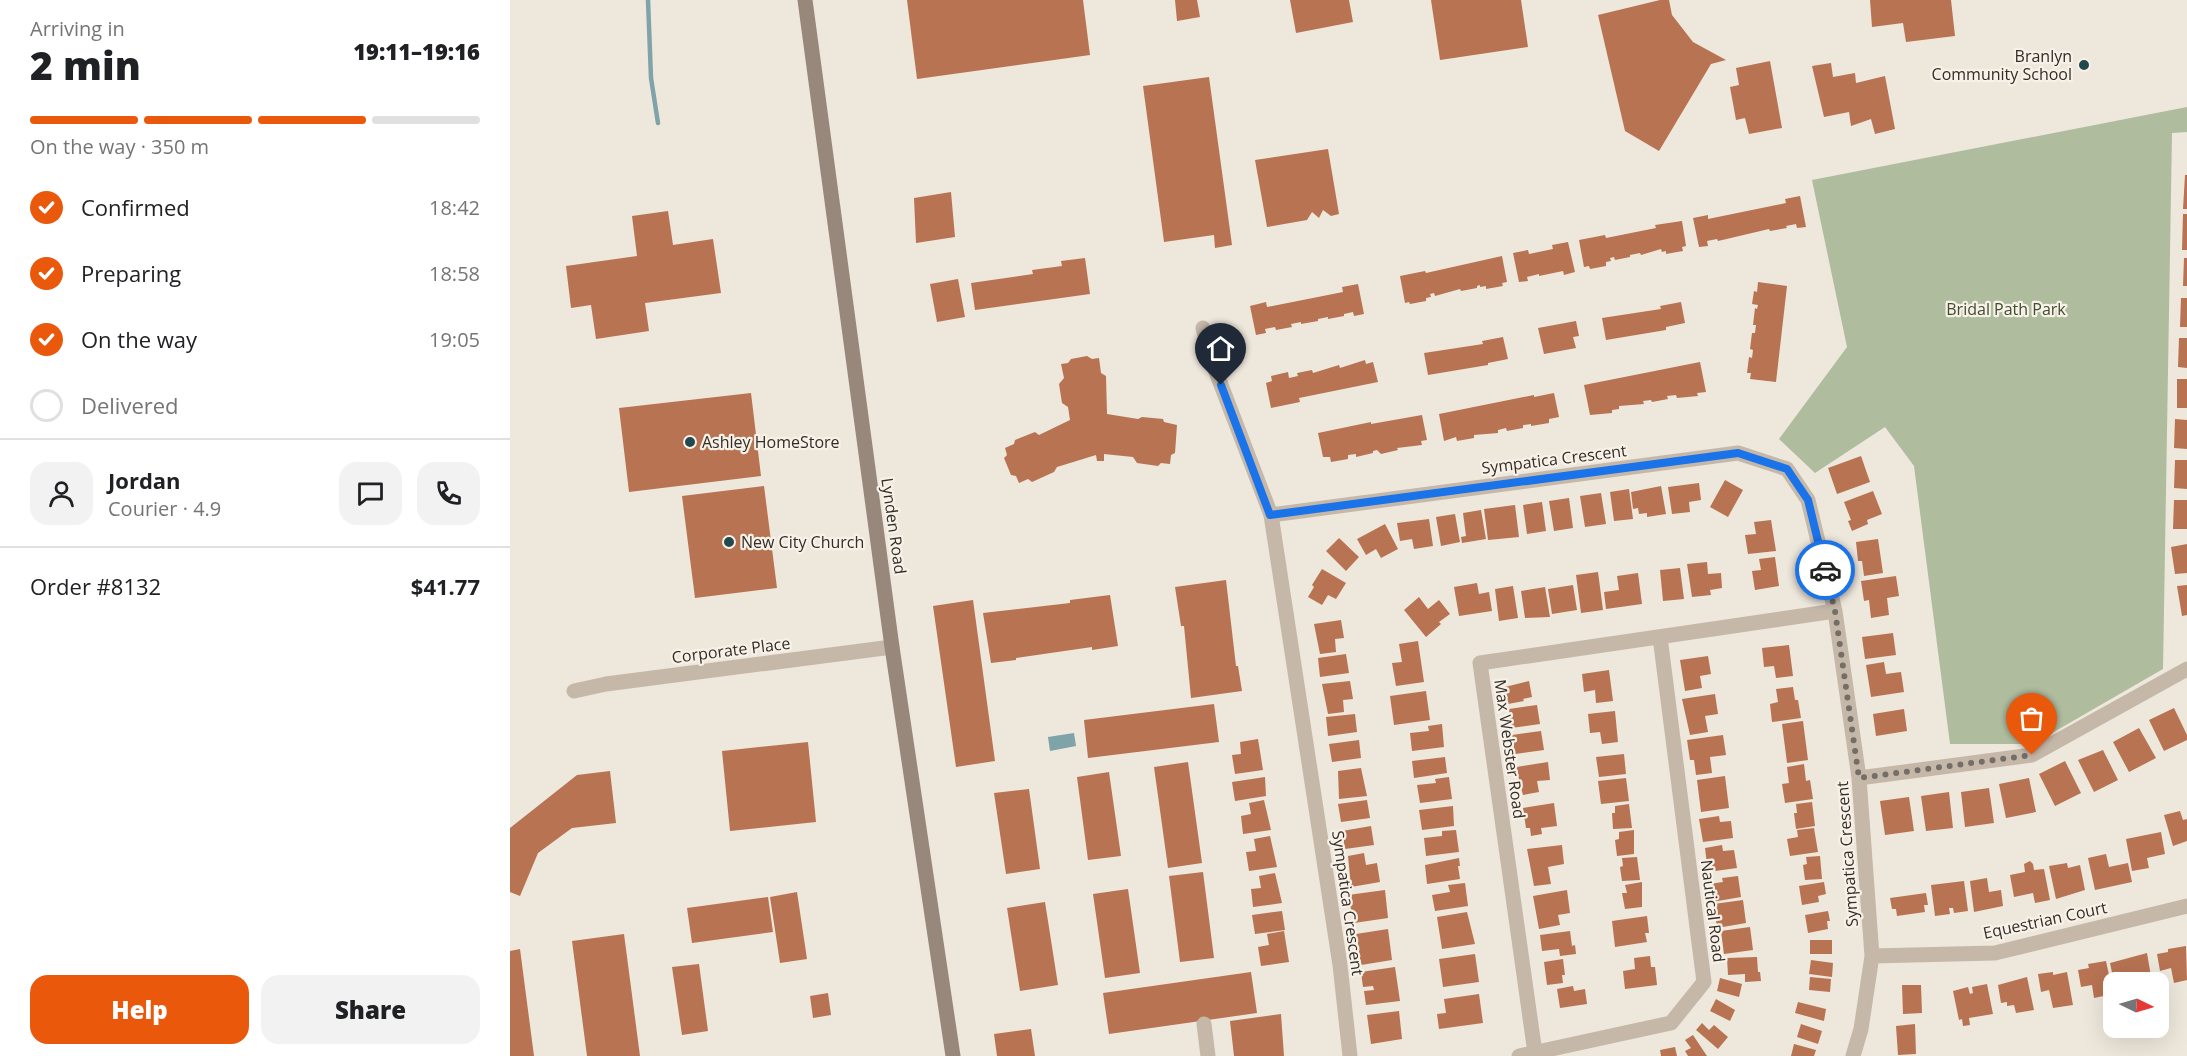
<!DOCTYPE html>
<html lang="en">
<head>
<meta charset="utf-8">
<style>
  :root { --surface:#fff; --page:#f2f2f2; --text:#202124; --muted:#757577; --line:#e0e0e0; --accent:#ea580c }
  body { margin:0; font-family:"Open Sans",sans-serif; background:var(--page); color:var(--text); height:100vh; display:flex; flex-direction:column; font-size:22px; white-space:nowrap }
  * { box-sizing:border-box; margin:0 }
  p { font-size:20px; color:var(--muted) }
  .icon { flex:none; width:33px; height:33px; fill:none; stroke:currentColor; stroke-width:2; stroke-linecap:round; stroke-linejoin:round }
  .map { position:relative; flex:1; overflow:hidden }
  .side { display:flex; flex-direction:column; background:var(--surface); width:510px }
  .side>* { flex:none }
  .needle { width:39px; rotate:95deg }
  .tools { position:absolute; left:1593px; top:972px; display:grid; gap:12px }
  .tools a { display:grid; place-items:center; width:66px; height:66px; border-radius:12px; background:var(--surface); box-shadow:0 6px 24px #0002; font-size:30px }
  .pin { position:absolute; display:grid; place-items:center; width:51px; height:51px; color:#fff; margin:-62px -26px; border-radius:50% 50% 50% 0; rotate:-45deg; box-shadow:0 0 6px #0007 }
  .pin .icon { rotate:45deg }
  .courier { position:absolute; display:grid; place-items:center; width:60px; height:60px; margin:-30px; border:4px solid #1a73e8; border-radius:50%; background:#fff; color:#222; box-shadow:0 2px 8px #0007 }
  .summary em { font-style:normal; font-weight:800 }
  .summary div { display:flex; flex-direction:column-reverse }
  .summary { display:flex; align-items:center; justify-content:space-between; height:102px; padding:0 30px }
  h1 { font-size:39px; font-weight:800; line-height:45px }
  .bar { display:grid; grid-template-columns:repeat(4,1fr); gap:9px 6px; align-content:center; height:72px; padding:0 30px }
  .bar i { height:8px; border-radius:4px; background:var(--line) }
  .bar .current { background:var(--accent) }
  .bar p { grid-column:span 4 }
  .line { display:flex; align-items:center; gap:15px; padding:0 30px; border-top:2px solid var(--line) }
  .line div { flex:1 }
  .round { display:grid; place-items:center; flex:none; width:63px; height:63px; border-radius:18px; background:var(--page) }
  ol { padding:0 30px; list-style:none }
  li { display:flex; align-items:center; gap:18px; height:66px }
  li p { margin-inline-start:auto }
  li .icon { padding:6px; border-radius:50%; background:var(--accent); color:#fff; stroke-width:4 }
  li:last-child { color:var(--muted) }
  li i { width:33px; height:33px; border:3px solid var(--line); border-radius:50% }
  .action { display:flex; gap:12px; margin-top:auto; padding:12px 30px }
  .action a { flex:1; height:69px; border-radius:18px; background:var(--accent); color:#fff; font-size:24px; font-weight:800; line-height:69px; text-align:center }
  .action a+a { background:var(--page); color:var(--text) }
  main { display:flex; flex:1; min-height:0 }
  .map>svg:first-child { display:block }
  .green { fill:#afbc9e }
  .water { fill:#7ea3a8 }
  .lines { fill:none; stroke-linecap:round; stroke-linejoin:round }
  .stream { stroke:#7ea3a8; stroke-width:4.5 }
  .building { fill:#b77352 }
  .minor { stroke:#c5b8a9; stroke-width:15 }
  .secondary { stroke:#98887b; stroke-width:15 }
  .done { stroke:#746e67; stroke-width:6; stroke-dasharray:0 10.8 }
  .route { stroke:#1a73e8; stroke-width:8 }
  .poi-dot { fill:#234950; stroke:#f7f1e8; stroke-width:2 }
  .labels { text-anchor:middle; stroke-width:4.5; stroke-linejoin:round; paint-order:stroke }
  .poi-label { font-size:16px; fill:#332d28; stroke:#f7f1e8; text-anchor:start }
  .park-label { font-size:16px; fill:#404e2f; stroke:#f7f1e8 }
  .street-label { font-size:16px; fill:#332d28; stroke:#f7f1e8 }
</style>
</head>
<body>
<main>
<section class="side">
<div class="summary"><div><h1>2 min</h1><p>Arriving in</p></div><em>19:11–19:16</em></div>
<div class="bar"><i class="current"></i><i class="current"></i><i class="current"></i><i></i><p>On the way · 350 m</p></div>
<ol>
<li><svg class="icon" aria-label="check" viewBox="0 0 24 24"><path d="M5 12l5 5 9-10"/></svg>Confirmed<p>18:42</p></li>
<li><svg class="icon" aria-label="check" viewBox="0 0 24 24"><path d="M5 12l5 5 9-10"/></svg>Preparing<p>18:58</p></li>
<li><svg class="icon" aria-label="check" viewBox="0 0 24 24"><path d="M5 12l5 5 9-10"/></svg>On the way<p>19:05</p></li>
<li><i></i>Delivered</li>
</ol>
<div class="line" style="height:108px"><a class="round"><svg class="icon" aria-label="person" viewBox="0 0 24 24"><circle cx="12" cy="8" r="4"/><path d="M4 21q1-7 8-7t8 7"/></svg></a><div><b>Jordan</b><p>Courier · 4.9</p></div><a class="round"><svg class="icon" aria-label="chat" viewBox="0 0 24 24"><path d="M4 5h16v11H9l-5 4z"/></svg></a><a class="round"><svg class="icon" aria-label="phone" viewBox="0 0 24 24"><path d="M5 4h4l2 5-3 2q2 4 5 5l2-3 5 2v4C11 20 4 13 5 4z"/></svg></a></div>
<div class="line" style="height:78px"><div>Order #8132</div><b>$41.77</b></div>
<div class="action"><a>Help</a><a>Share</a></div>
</section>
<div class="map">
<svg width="1677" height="1056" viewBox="0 0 1677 1056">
  <rect width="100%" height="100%" fill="#eee7dc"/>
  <path class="green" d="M1677,107V132L1662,133L1653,669L1523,744H1440L1404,466L1375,427L1305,473L1269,439L1337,347L1302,180Z"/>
  <path class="water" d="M564,733L566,746L540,751L538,737Z"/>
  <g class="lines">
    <path class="stream" d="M138,0L141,78L148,123"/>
  </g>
  <path class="building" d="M397,0H573L580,55L407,79Z
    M665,0H687L690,17L667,21Z
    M780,0H839L843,22L786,33Z
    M921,0H1011L1018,47L930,60Z
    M1150,0H1159L1162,15L1183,42L1216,60L1201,64L1149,151L1115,131L1088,15Z
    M1360,0H1441L1445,36L1396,42L1393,23L1362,27Z
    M1260,61L1272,128L1239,134L1235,118L1226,120L1220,87L1229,85L1226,68Z
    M1321,63L1323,77L1345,73L1346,83L1375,76L1385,129L1365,134L1361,119L1341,126L1339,112L1314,117L1302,66Z
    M699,77L722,245L705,248L704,235L654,242L633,86Z
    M818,149L829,214L821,216L813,210L809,218L802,212L797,220L757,227L745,160Z
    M1675,175H1677V209H1673Z
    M441,192L445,237L406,243L404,198Z
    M1290,196L1296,227L1287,228L1286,224L1276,226L1277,228L1260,231L1259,229L1208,241L1207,239L1197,241L1198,246L1189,247L1183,218L1198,215V219L1276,203L1275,199Z
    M158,211L163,245L203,239L211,293L135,303L139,331L86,339L81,305L61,308L56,266L127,256L122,216Z
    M1673,214H1677V250H1672Z
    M1172,221L1176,246L1172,247L1173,251L1156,254V251L1152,252L1151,249L1131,255L1130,253L1120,255V257L1105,260L1104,257L1100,258L1101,261L1096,262V266L1080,269L1079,266L1074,267L1069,240L1095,235L1096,238L1146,228L1145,225Z
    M1058,242L1065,272L1054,275L1053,271L1029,276V274L1017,277L1018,281L1009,282L1003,253L1018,250L1019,254L1043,249L1042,245Z
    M992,256L997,282L992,283L993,286L976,289V286L970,287V285L967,286V288L951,291L950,289L925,296L924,293L920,294L921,297L916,298V301L900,304L899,302L895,303L890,276L915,271L916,273Z
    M575,258L580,294L465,310L461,283L523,274L522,270L552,266L551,261Z
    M1674,258H1677V286H1673Z
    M448,279L455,317L427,322L420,284Z
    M1248,282L1277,286L1266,382L1240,379L1241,373H1237L1239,357L1242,358L1243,350L1240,349L1242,333H1245L1246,325H1243L1245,308L1247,309L1248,305L1242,304L1244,291L1247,292Z
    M848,284L854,314L844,316L843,312L834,314V316L818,319V317L808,319V321L791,324V322L781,324L782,327L766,330L765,327L755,329L756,333L746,335L740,306L756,302L757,307L833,292L832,287Z
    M1671,298H1677V327H1670Z
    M1171,302L1175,323L1156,327V330L1096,340L1092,318L1151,309L1150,306Z
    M1066,321L1069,336L1063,337L1066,348L1034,354L1028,328Z
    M993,337L998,359L978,363V365L918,375L914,353L973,344L972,341Z
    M1669,338H1677V368L1668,367Z
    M577,356L582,359L589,358L591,373L596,376L597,414L628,419L632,417L653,419L654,422L667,425L665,453L661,455L660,464L651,463L648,466L627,463L623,457L594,454V461H587L586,455L547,467L544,472L522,482L518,479L509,483L506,476L501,475L494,458L497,455L495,448L504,444L505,440L525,432L529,435L560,420L558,407L552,403L549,384L554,378L551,364L558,363L561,359Z
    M855,360L856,364L863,362L868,382L789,398L790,402L761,408L756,383L762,381L761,376L778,372L779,378L788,376L787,373L802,370L803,373L829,365L830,368Z
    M1190,362L1196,392L1187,393L1188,396L1167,398L1166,395L1157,396L1158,399L1142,402L1141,400L1133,401L1134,404L1109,406V409L1102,410V413L1080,415L1074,385Z
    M1667,379H1677V408H1667Z
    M241,393L251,476L119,492L109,408Z
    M1044,393L1049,417L1039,419V423L1021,426V424L1013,425V428L997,431L996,428L988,430V433L964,435V438L947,441L946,437L934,441L929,414L1024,395V397Z
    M912,415L917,440L911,441L912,445L887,448L888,450L871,454L867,450L863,451V453L846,457V454L838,455V459L821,462L820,457H813L808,433L861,422V424Z
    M1665,419L1677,420V449L1664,448Z
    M1351,456L1360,482L1327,494L1318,468Z
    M1665,460H1677V489L1664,488Z
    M1215,480L1233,490L1218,517L1200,507Z
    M1189,483L1191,500L1179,502L1180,512L1162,514L1158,487Z
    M254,486L267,588L185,598L172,496Z
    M1151,486L1156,514L1137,517V513L1129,514L1128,508L1123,509L1121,492Z
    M1119,489L1123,519L1104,521L1100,492Z
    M1363,491L1372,514L1357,520L1358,524L1342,531L1338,521L1341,520L1334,502Z
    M1091,493L1096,524L1075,527L1070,496Z
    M1059,498L1063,528L1044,531L1039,501Z
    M1664,500H1677V529H1663Z
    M1032,502L1036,531L1017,534L1013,505Z
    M1005,505L1009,537L978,540L974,509Z
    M971,510L976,539L952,543L951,537L956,536L953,513Z
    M945,514L950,542L931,546L926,517Z
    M919,519L923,546L904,549L902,539L890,541L887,523Z
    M1261,520L1266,551L1238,554L1235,535L1246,534L1244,522Z
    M875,524L888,549L871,558L866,549L856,555L847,539Z
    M829,538L849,557L836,571L816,551Z
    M1368,539L1373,573L1354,576L1352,561H1348L1346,542Z
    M1677,544V573L1665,574L1661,547Z
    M1265,557L1269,586L1245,590L1242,571L1251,570L1249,559Z
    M1197,562L1198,574L1211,573L1212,588L1200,590L1201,595L1182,597L1177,564Z
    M1170,568L1174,599L1153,601L1150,570Z
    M812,569L836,583L826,599L818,595L812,605L798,597L804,587L802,585Z
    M1088,572L1093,610L1071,613L1066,575Z
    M1128,573L1132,604L1096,609L1094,592L1109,590L1107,576Z
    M1386,576L1389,596L1377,598L1379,615L1361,618L1359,600L1354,601L1351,581Z
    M716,580L726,666H728L732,691L681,698L674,626H671L665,587Z
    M967,583L969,594L979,592L982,611L949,616L944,587Z
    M1063,585L1067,610L1042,614L1038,589Z
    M1677,585V615L1672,616L1667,586Z
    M1003,586L1008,618L989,621L985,589Z
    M1035,587L1040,617L1015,618L1011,591Z
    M600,595L608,646L582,650V647L506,658V660L481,663L473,613L560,603V600Z
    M909,597L918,609L929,600L940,614L929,622L931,624L916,637L894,610Z
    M463,600L485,761L446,767L423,606Z
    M831,620L834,638L825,639L826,652L810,654L804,624Z
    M1383,633L1386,655L1355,659L1352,637Z
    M908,641L914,682L886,686L882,663L892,662L889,644Z
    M1279,645L1283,676L1266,678L1264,666L1254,667L1252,648Z
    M836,654L839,673L810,677L808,658Z
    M1198,656L1201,674L1190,676L1192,688L1175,691L1170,660Z
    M1374,662L1376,674L1391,672L1394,692L1361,697L1356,665Z
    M1099,670L1103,701L1086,703L1085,690L1074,692L1072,674Z
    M840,681L843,699L833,700L834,712L818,714L812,684Z
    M1019,681L1022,697L1013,699L1014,701L998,704L995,687Z
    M1283,687L1285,700H1288L1291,718L1262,722L1260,704L1268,702L1266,689Z
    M916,691L920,720L884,725L880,696Z
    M1205,694L1208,714L1195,716L1198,732L1180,735L1172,699Z
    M704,704L709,742L578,758L574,720Z
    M1027,705L1030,724L1001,728L999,709Z
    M1664,708L1677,735V740L1654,751L1639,720Z
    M1394,709L1397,731L1366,736L1363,714Z
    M1105,711L1108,742L1092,744L1090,732L1080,733L1078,714Z
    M845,714L847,732L818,736L816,717Z
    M1293,721L1298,760L1277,763L1272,724Z
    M932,724L934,747L902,751L900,733L919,731L918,726Z
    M1629,728L1646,758L1619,772L1603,742Z
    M1031,731L1034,750L1005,754L1002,735Z
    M1213,735L1216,755L1200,757L1202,773L1186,775L1184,760H1180L1177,740Z
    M748,739L753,770L725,774L722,755L731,754L730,742Z
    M849,740L851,758L822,762L819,744Z
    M298,742L306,822L220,831L212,751Z
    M1593,750L1608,780L1584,792L1568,760Z
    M1114,754L1116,774L1089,777L1086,757Z
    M935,757L937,773L904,778L902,761Z
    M1555,761L1571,793L1545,806L1529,774Z
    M678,762L692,863L658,868L644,767Z
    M1038,762L1040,780L1027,781L1029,792L1013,795L1006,767Z
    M1294,764L1296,781L1300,780L1303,799L1275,803L1272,784L1279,783L1277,767Z
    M851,768L857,796L829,799L828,771Z
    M100,771L106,823L62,828L28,853L10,896L0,892V828L67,775Z
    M599,772L611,856L578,860L567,777Z
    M1215,776L1219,808L1191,812L1187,780Z
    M755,777L756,796L725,801L722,782Z
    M939,777L942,799L910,803L907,785L926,783L925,779Z
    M1116,778L1119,801L1091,804L1088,781Z
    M1519,778L1526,812L1496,818L1489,784Z
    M1479,788L1484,823L1455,827L1451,792Z
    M519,789L530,869L496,874L484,793Z
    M1439,792L1443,828L1416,831L1411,796Z
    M1399,797L1404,831L1375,835L1370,801Z
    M754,800L761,830L733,834L731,816L741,814L739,803Z
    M857,800L860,818L831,822L828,804Z
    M1302,802L1305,826L1286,829L1284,813H1287L1286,804Z
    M1044,803L1047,826L1031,828L1032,834L1021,836L1020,828H1016L1013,808Z
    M1119,804L1122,828L1103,829L1102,813H1105V806Z
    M943,806L944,826L912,830L909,810Z
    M1670,811L1673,820L1677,819V841L1663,846L1654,815Z
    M1209,816L1210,822L1221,821L1223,838L1193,842L1189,819Z
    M861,826L864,845L835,849L832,831Z
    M1304,828L1308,852L1280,856L1277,839L1288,837L1287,830Z
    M946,830L949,852L916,856L914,838L932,836V831Z
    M1124,830V854L1107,856L1105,840L1109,839V832Z
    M1651,832L1655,854L1637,858L1639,868L1622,871L1616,839Z
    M760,836L767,867L739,871L736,852L746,851L744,839Z
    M1052,845L1054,864L1038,867L1041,884L1024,886L1017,849Z
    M1212,845L1213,851L1224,850L1227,868L1198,872L1195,848Z
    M854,853L856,865L867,863L870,882L841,887L838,856Z
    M1596,854L1599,867L1618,863L1622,882L1585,890L1578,858Z
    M1310,856L1312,879L1295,880L1293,865L1297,864L1296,857Z
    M1127,857L1130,880L1112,881L1110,867L1113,866L1112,858Z
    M949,858L950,866H948L950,879L917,884L915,865Z
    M1520,861L1523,864L1524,870L1534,869L1540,900L1525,903L1523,893L1504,897L1500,875L1515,872L1514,864Z
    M1557,863L1558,868L1570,865L1575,890L1546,899L1539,866Z
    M693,872L704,958L670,962L659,876Z
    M765,873L772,903L743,907L741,889L751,888L749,876Z
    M1228,876L1231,897L1202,902L1199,884L1213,882L1212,878Z
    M1477,878L1479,892L1491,890L1493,906L1464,912L1460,881Z
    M1454,881L1458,911L1444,913L1443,908H1439L1440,914L1425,916L1421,885Z
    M1132,882V907L1115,909L1112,893H1117L1115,885Z
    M1314,882L1316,894L1308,896L1309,902L1292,905L1289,886Z
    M955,883L958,906L925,911L922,895L940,892L938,885Z
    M618,889L630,973L595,978L583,894Z
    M875,890L878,918L844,923L838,895Z
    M1057,890L1060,913L1048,915L1050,925L1029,929L1023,896Z
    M287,892L297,959L270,963L260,897Z
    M1416,893L1418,905H1414L1415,912L1387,916L1386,909H1382L1380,898Z
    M258,897L263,932L182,943L177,908Z
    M1233,900L1236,923L1207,928L1204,904Z
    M535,902L548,985L510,991L497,908Z
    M772,911L775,930L745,934L742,915Z
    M1318,911L1320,921H1317L1318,929L1298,933L1295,915Z
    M957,912L965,944L932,949L927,917Z
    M1137,916L1139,933H1135L1137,942L1105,947L1102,921Z
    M1240,927L1243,950L1214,954L1211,931Z
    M878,929L882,960L851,965L846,934Z
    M774,931L779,962L751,966L748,947L759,945L757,934Z
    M1060,931L1062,946L1065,945L1066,954L1050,956L1049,949L1032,951L1030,935Z
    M114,934L130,1056H77L62,941Z
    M1300,940H1322V954H1300Z
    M1676,946L1677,980L1664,983L1661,968L1650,971L1647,954L1658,952V949Z
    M10,949L24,1056H0V951Z
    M1637,953L1642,982H1604L1600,963Z
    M965,954L969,982L933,987L929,959Z
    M1140,956L1141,967H1145L1147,985L1115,989L1113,971L1125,969L1124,958Z
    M1247,957L1248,972H1250L1251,981L1235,982V974L1218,975L1217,958Z
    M1053,959L1055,975H1052L1053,983L1037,985L1034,962Z
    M1301,960L1323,963L1322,977L1299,974Z
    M1596,961L1603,994L1584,998L1582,985L1571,987L1568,970L1579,968L1578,964Z
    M189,964L198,1031L172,1035L162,967Z
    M885,967L890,1001L856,1005L854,991L864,990L863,986L853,987L851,972Z
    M741,972L747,1013L599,1034L593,993Z
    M1543,972V975L1557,972L1563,1005L1543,1008L1539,990L1531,992L1528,974Z
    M1300,977L1321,979L1320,992L1299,990Z
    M1517,977L1524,1010L1506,1013L1504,1005L1497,1006V1002L1491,1003L1488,985Z
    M1210,978L1232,984L1229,997L1207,991Z
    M1477,984L1483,1014L1459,1018L1460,1025L1453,1026L1452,1019L1449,1020L1443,991L1458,987L1460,994L1463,993L1462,987Z
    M1392,985H1411L1412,1013L1393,1014Z
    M1063,986L1064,991L1075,989L1077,1004L1050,1008L1047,989Z
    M318,993L321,1015L303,1018L300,996Z
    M969,994L973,1023L929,1029L927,1014L936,1013L934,999Z
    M1206,999L1225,1010L1220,1021L1200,1011Z
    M1288,1002L1316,1009L1314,1021L1285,1013Z
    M889,1011L892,1039L861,1044L857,1015Z
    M771,1014L774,1056H724L720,1021Z
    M1192,1023L1199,1030L1204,1025L1218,1037L1208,1049L1186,1030Z
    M1291,1024L1312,1031L1308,1044L1287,1037Z
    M1405,1024L1406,1054L1388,1055L1386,1026Z
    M521,1029L525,1056H487L484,1034Z
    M1183,1035L1197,1056H1178L1175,1051L1181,1048L1175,1040Z
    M1284,1044L1306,1050L1304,1056H1281Z
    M1165,1047L1167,1056H1151L1150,1050Z"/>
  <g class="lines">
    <path class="minor" d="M693,328L703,364L761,515L830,965L840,1056
      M761,515L1228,453L1277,469L1298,500L1325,611L1349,778L1362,956L1351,1029L1343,1056
      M64,691L96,684L382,647
      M1349,778L1522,755L1677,669
      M1362,956L1485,953L1677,906
      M694,1024L698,1056
      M1025,1053L970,663L1325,611
      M1009,1056L1161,1023L1194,982L1150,637"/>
    <path class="secondary" d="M295,0L382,647L443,1056"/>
  </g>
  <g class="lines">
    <path class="done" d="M1315,570L1325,611L1349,778L1522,755"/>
    <path class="route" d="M711,385L760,515L1228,453L1277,469L1298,500L1315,570"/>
  </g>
  <g class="poi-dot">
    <circle cx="1574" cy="65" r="6"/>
    <circle cx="180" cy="442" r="6"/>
    <circle cx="219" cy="542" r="6"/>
  </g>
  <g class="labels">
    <g class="poi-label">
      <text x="1562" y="62" text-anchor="end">Branlyn<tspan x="1562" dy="18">Community School</tspan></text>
      <text x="192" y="448">Ashley HomeStore</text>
      <text x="231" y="548">New City Church</text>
    </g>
    <g class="park-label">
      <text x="1496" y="315">Bridal Path Park</text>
    </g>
    <g class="street-label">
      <text transform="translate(1044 459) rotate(-7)" y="6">Sympatica Crescent</text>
      <text transform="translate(384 526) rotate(82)" y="6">Lynden Road</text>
      <text transform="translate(221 650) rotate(-7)" y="6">Corporate Place</text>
      <text transform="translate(1000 749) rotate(82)" y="6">Max Webster Road</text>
      <text transform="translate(1337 854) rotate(-94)" y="6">Sympatica Crescent</text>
      <text transform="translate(838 903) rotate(82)" y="6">Sympatica Crescent</text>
      <text transform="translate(1203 911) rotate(83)" y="6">Nautical Road</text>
      <text transform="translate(1535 920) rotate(-12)" y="6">Equestrian Court</text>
    </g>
  </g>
</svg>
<div class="tools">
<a><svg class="needle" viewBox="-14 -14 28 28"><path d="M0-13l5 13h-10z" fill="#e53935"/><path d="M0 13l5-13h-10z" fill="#757577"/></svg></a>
</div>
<div class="pin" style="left:1522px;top:755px;background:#ea580c"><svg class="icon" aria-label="bag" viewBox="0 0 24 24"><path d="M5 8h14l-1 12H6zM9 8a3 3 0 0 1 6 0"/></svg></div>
<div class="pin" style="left:711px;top:385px;background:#1f2937"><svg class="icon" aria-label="home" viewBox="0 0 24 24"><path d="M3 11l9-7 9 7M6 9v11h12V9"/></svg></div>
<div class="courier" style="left:1315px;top:570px"><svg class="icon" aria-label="car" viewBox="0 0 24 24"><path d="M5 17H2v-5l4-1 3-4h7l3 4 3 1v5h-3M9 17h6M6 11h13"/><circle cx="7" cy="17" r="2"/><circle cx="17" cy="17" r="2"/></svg></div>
</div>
</main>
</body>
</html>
